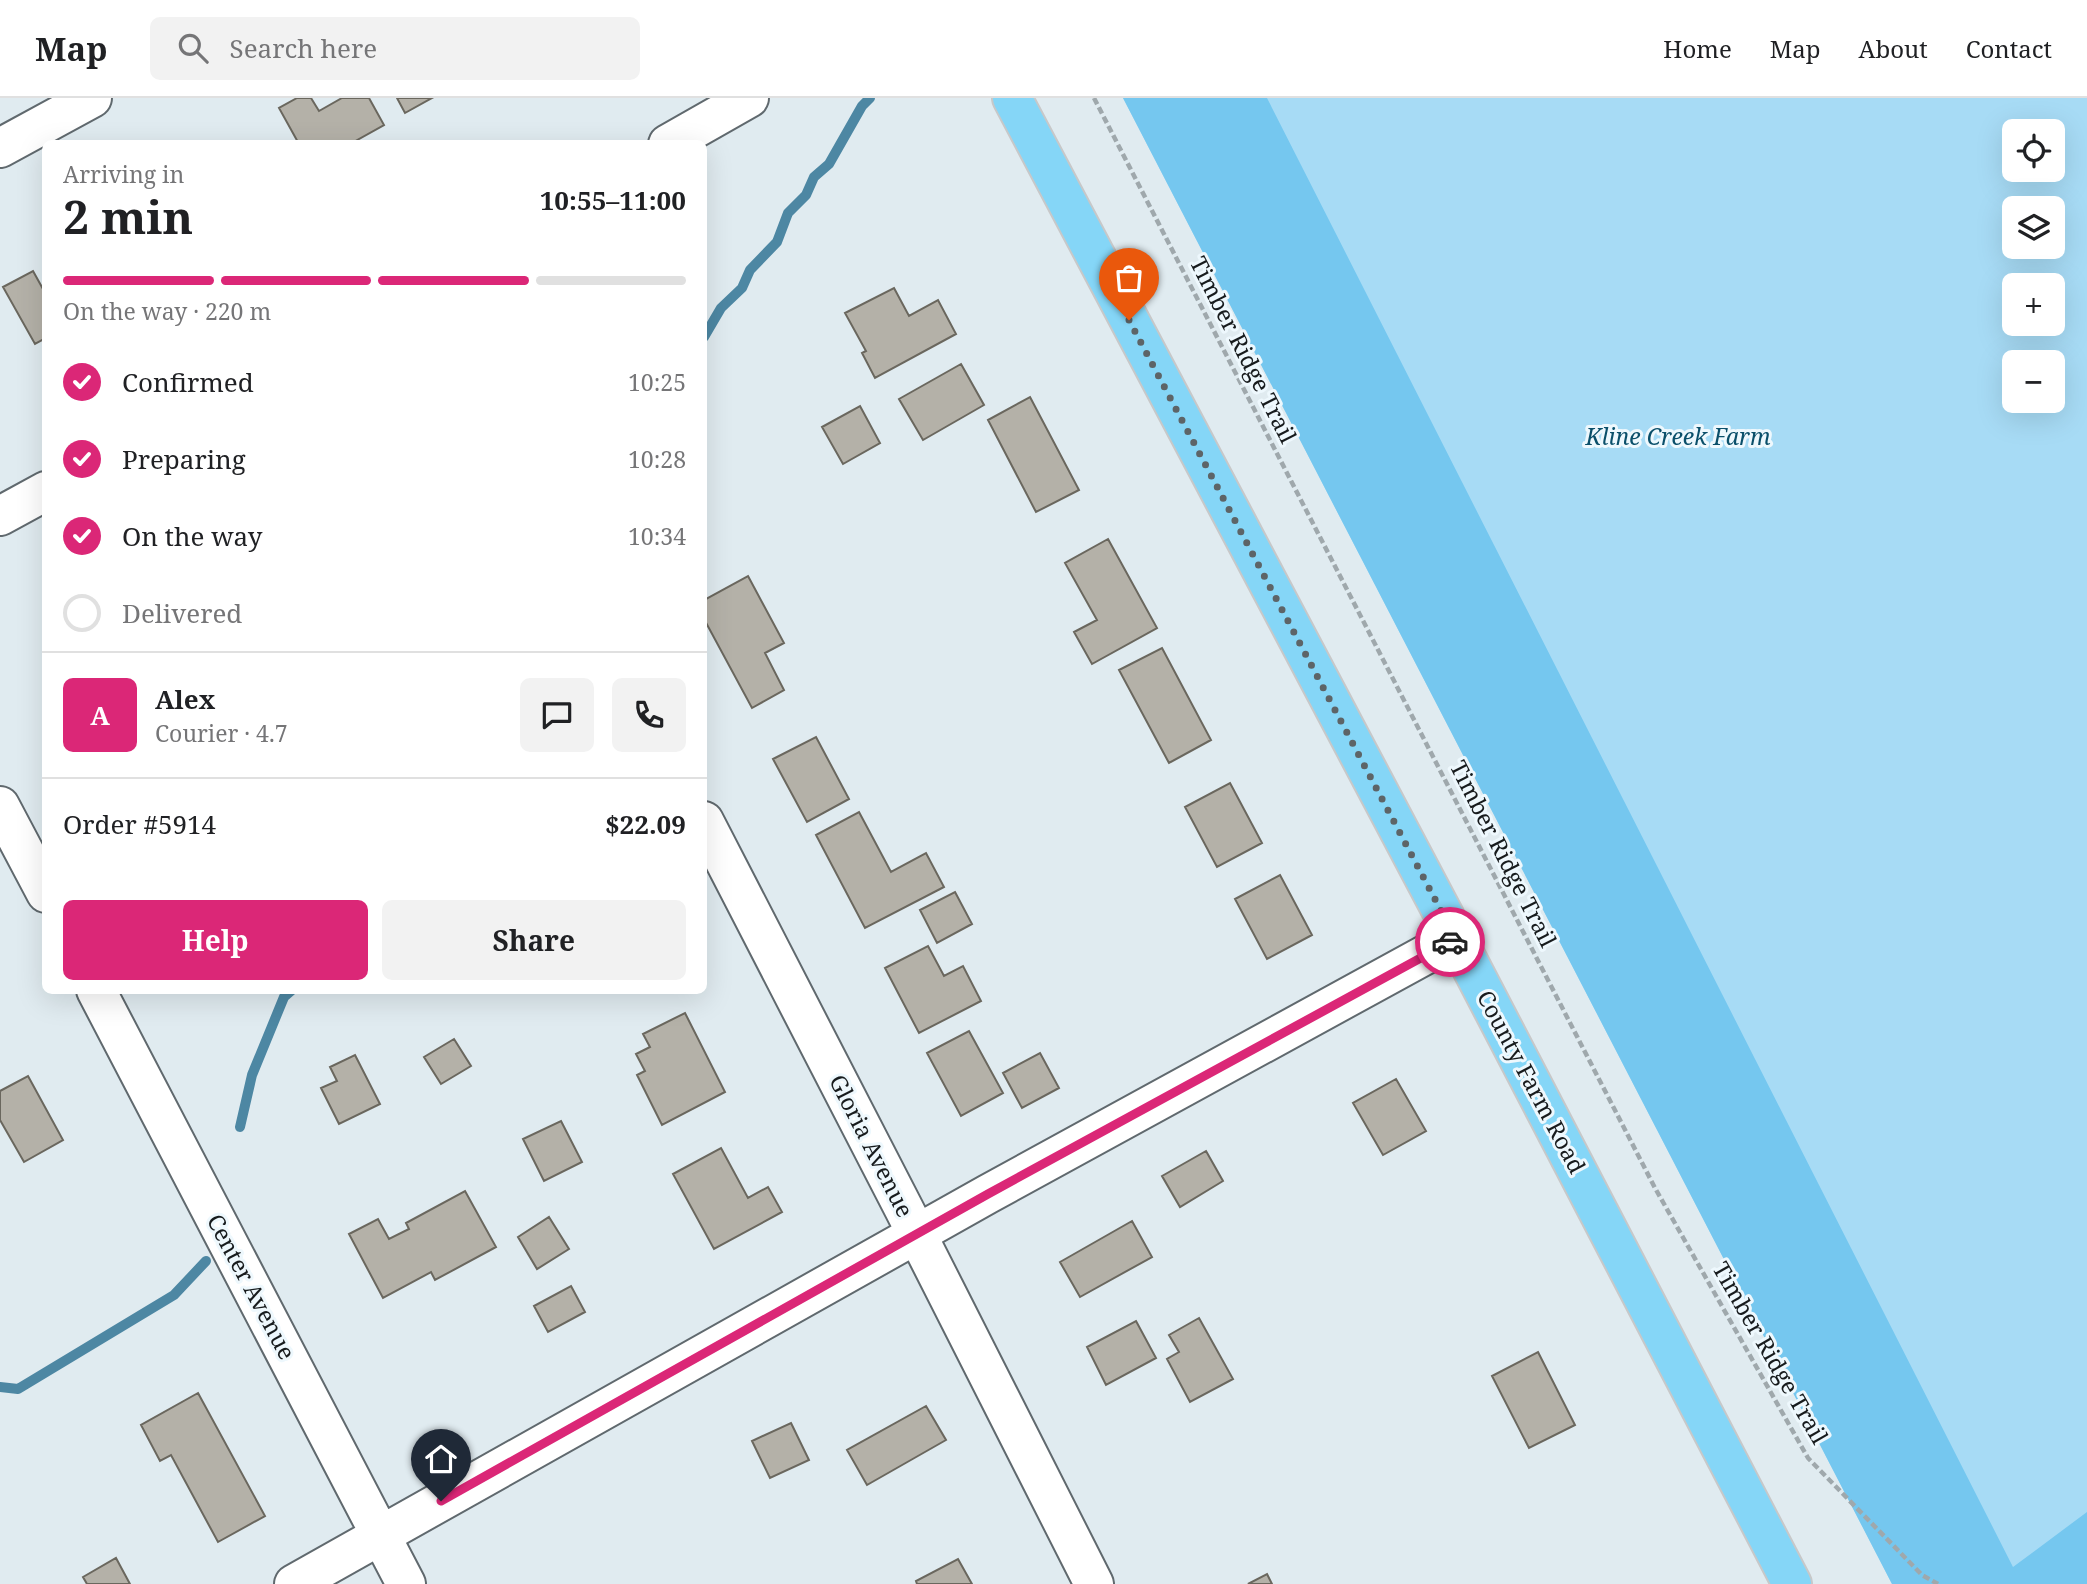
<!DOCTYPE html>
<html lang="en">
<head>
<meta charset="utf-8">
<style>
  :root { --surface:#fff; --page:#f2f2f2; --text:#202124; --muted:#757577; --line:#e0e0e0; --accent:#db2777 }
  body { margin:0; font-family:"Noto Serif",serif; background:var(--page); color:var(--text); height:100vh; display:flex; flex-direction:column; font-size:26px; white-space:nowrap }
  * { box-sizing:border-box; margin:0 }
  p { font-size:23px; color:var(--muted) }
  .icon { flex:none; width:38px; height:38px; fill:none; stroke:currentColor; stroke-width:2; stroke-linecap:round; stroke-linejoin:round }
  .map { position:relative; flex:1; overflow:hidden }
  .side { position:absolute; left:42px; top:42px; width:665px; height:854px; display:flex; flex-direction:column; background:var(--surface); border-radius:10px; box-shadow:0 7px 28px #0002 }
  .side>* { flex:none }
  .tools { position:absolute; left:2002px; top:21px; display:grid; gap:14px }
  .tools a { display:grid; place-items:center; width:63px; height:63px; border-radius:10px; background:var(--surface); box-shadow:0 7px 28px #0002; font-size:35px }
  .pin { position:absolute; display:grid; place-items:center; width:60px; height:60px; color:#fff; margin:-72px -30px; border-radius:50% 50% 50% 0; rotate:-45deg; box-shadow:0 0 7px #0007 }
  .pin .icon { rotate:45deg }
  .courier { position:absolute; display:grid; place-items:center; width:70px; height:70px; margin:-35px; border:5px solid #db2777; border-radius:50%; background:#fff; color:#222; box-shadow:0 2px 9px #0007 }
  .summary em { font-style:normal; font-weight:700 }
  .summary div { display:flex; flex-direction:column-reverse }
  .summary { display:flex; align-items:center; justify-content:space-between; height:119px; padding:0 21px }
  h1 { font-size:46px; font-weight:700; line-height:52px }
  .bar { display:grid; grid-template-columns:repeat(4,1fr); gap:10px 7px; align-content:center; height:84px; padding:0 21px }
  .bar i { height:9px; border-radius:5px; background:var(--line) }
  .bar .active { background:var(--accent) }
  .bar p { grid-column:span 4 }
  .line { display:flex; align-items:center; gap:18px; padding:0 21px; border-top:2px solid var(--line) }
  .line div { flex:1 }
  .round { display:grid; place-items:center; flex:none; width:74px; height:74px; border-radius:10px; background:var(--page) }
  ol { padding:0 21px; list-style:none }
  li { display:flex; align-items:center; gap:21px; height:77px }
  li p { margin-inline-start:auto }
  li .icon { padding:7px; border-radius:50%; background:var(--accent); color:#fff; stroke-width:4 }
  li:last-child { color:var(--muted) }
  li i { width:38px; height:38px; border:4px solid var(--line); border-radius:50% }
  .action { display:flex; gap:14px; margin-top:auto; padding:14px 21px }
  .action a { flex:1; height:80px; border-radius:10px; background:var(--accent); color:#fff; font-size:28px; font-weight:700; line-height:80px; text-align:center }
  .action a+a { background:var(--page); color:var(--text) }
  header { display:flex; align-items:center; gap:42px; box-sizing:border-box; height:98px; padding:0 35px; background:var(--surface); border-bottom:2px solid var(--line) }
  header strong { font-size:33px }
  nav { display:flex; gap:38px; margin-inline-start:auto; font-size:24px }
  .search { width:490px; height:63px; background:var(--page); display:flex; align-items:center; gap:18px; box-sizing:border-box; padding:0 24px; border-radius:10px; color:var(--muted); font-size:26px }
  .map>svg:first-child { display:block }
  .green { fill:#a7dbf5; fill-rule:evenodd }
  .forest { fill:#75c7ef }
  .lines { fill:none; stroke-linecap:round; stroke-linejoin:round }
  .stream { stroke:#4d87a3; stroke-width:10 }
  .building { fill:#b4b1a8; stroke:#6a675e; stroke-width:2 }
  .minor-casing { stroke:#60696e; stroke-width:42 }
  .major-casing { stroke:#c7c8c9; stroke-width:42 }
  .path { stroke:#9fa8ac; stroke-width:4.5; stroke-dasharray:7 3.5; stroke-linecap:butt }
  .minor { stroke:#fff; stroke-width:38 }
  .major { stroke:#85d6f7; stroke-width:38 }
  .done { stroke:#5d6467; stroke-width:7; stroke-dasharray:0 12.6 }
  .route { stroke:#db2777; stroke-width:9 }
  .labels { text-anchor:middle; stroke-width:6; stroke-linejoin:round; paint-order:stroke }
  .street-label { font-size:23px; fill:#171b1d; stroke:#eef8fd }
  .park-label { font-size:23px; font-style:italic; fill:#0a4f6a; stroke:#eef8fd }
</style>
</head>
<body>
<header>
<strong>Map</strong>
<div class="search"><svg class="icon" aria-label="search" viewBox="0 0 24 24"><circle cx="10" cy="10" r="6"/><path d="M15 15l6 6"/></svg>Search here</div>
<nav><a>Home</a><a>Map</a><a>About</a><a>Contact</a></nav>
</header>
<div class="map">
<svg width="2087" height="1486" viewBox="0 0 2087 1486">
  <rect width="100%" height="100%" fill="#e0ebf0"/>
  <path class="green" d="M1123,0H2087V1486H1892ZM2014,33H2053V72H2014ZM2014,110H2053V149H2014ZM2014,187H2053V226H2014ZM2014,264H2053V303H2014Z"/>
  <path class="forest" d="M1123,0H1267L2013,1469L2087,1414V1486H1892Z"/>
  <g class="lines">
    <path class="stream" d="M704,239L721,210L742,190L750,172L777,144L788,115L806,97L814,79L829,66L862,8L870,0
      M240,1029L252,977L284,899L292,892
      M0,1289L18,1291L174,1197L206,1163"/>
  </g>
  <path class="building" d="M297,0H311L319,13L342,0H369L384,27L350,46H299L279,10Z
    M397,0H432L405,15Z
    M33,173L43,191L46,190V240L35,246L3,189Z
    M894,190L909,218L938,202L956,236L875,280L862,255L866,253L845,215Z
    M961,266L984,307L923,342L899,301Z
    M1030,299L1079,392L1036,414L988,322Z
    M860,308L880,345L843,366L822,329Z
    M1108,441L1157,530L1092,566L1074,534L1097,522L1065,465Z
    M748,478L784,545L765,555L784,592L752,610L704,521V502Z
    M1162,550L1211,642L1169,665L1119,572Z
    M816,639L849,701L807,724L773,661Z
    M1230,685L1262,745L1217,769L1185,709Z
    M859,714L891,774L926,755L944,789L865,830L816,737Z
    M1280,777L1312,837L1267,861L1235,801Z
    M955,794L972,826L937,845L920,812Z
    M928,848L944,878L963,868L981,903L919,935L885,870Z
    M685,915L725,994L662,1027L637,977L645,973L636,956L650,949L643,936Z
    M969,933L1003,995L961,1018L927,955Z
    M454,941L471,968L441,986L424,959Z
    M1040,955L1059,990L1022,1010L1003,975Z
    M355,957L380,1006L339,1026L321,990L337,983L330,969Z
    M28,978L63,1042L24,1064L0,1022V993Z
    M1396,981L1426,1033L1383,1057L1353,1005Z
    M561,1023L582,1064L544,1083L523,1041Z
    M721,1050L748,1100L768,1089L782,1114L714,1151L673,1076Z
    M1206,1053L1223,1083L1180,1109L1162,1078Z
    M465,1093L496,1149L435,1182L431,1174L383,1200L349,1136L378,1121L389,1141L409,1131L406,1125Z
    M549,1119L569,1151L537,1171L518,1139Z
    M1132,1123L1152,1159L1080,1199L1060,1164Z
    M571,1188L585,1214L548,1234L534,1208Z
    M1199,1220L1233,1281L1190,1304L1167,1261L1179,1254L1169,1237Z
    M1136,1223L1156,1260L1106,1287L1087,1249Z
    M1538,1254L1575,1327L1529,1350L1492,1278Z
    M198,1295L265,1418L218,1444L171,1357L160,1363L141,1327Z
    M926,1308L946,1342L867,1387L847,1352Z
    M791,1325L809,1362L770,1380L752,1343Z
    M116,1460L130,1486H87L83,1479Z
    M958,1461L972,1486H917L916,1483Z
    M1267,1476L1272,1486H1248Z"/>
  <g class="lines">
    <g class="minor-casing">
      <path id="minor" d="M668,46L749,0
        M0,50L92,0
        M0,418L46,393
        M0,708L46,795
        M704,723L904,1111L1094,1486
        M96,892L406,1486
        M294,1486L988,1096L1456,840"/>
    </g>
    <g class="major-casing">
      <path id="major" d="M1012,0L1456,840L1792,1486"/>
    </g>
    <path class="path" d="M1094,0L1655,1090L1808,1360L1922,1477L1938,1486"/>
    <use href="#minor" class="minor"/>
    <use href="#major" class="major"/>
  </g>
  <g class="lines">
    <path class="done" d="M1129,222L1456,841L1450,844"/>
    <path class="route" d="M441,1403L988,1096L1450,844"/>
  </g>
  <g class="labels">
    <g class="street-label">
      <text transform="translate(1243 252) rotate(63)" y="8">Timber Ridge Trail</text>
      <text transform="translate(1503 756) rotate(63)" y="8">Timber Ridge Trail</text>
      <text transform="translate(1531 984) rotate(62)" y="8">County Farm Road</text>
      <text transform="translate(871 1048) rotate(63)" y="8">Gloria Avenue</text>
      <text transform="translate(251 1189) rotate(62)" y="8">Center Avenue</text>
      <text transform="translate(1770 1255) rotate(60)" y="8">Timber Ridge Trail</text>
    </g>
    <g class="park-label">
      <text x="1678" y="347">Kline Creek Farm</text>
    </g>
  </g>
</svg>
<div class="tools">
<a><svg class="icon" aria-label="locate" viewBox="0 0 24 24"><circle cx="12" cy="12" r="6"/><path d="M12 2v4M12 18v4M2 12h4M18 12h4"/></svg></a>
<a><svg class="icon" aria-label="layers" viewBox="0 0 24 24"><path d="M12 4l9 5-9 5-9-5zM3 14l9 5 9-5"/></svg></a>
<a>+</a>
<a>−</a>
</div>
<div class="pin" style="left:1129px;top:222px;background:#ea580c"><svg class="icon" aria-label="bag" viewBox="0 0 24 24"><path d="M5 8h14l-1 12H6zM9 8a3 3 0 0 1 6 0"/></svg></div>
<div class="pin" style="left:441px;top:1403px;background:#1f2937"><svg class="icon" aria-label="home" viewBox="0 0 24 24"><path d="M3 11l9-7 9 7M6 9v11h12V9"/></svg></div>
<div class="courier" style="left:1450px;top:844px"><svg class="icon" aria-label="car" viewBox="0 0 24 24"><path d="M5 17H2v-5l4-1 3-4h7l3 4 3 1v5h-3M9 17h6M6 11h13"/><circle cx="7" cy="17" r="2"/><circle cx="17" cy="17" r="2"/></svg></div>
<section class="side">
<div class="summary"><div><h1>2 min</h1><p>Arriving in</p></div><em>10:55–11:00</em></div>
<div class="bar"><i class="active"></i><i class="active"></i><i class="active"></i><i></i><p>On the way · 220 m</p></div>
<ol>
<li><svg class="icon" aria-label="check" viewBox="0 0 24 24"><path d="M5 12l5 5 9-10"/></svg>Confirmed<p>10:25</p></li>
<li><svg class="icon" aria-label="check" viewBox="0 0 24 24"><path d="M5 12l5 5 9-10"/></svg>Preparing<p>10:28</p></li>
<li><svg class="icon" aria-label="check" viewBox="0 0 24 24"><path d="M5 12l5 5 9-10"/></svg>On the way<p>10:34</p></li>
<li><i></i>Delivered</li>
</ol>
<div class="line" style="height:126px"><b class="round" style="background:var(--accent);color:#fff">A</b><div><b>Alex</b><p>Courier · 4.7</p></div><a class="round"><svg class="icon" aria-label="chat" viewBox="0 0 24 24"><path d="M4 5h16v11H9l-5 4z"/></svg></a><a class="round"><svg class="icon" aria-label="phone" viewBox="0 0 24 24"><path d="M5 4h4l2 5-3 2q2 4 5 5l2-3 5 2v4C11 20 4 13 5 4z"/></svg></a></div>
<div class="line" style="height:91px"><div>Order #5914</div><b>$22.09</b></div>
<div class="action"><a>Help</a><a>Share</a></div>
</section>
</div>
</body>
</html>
